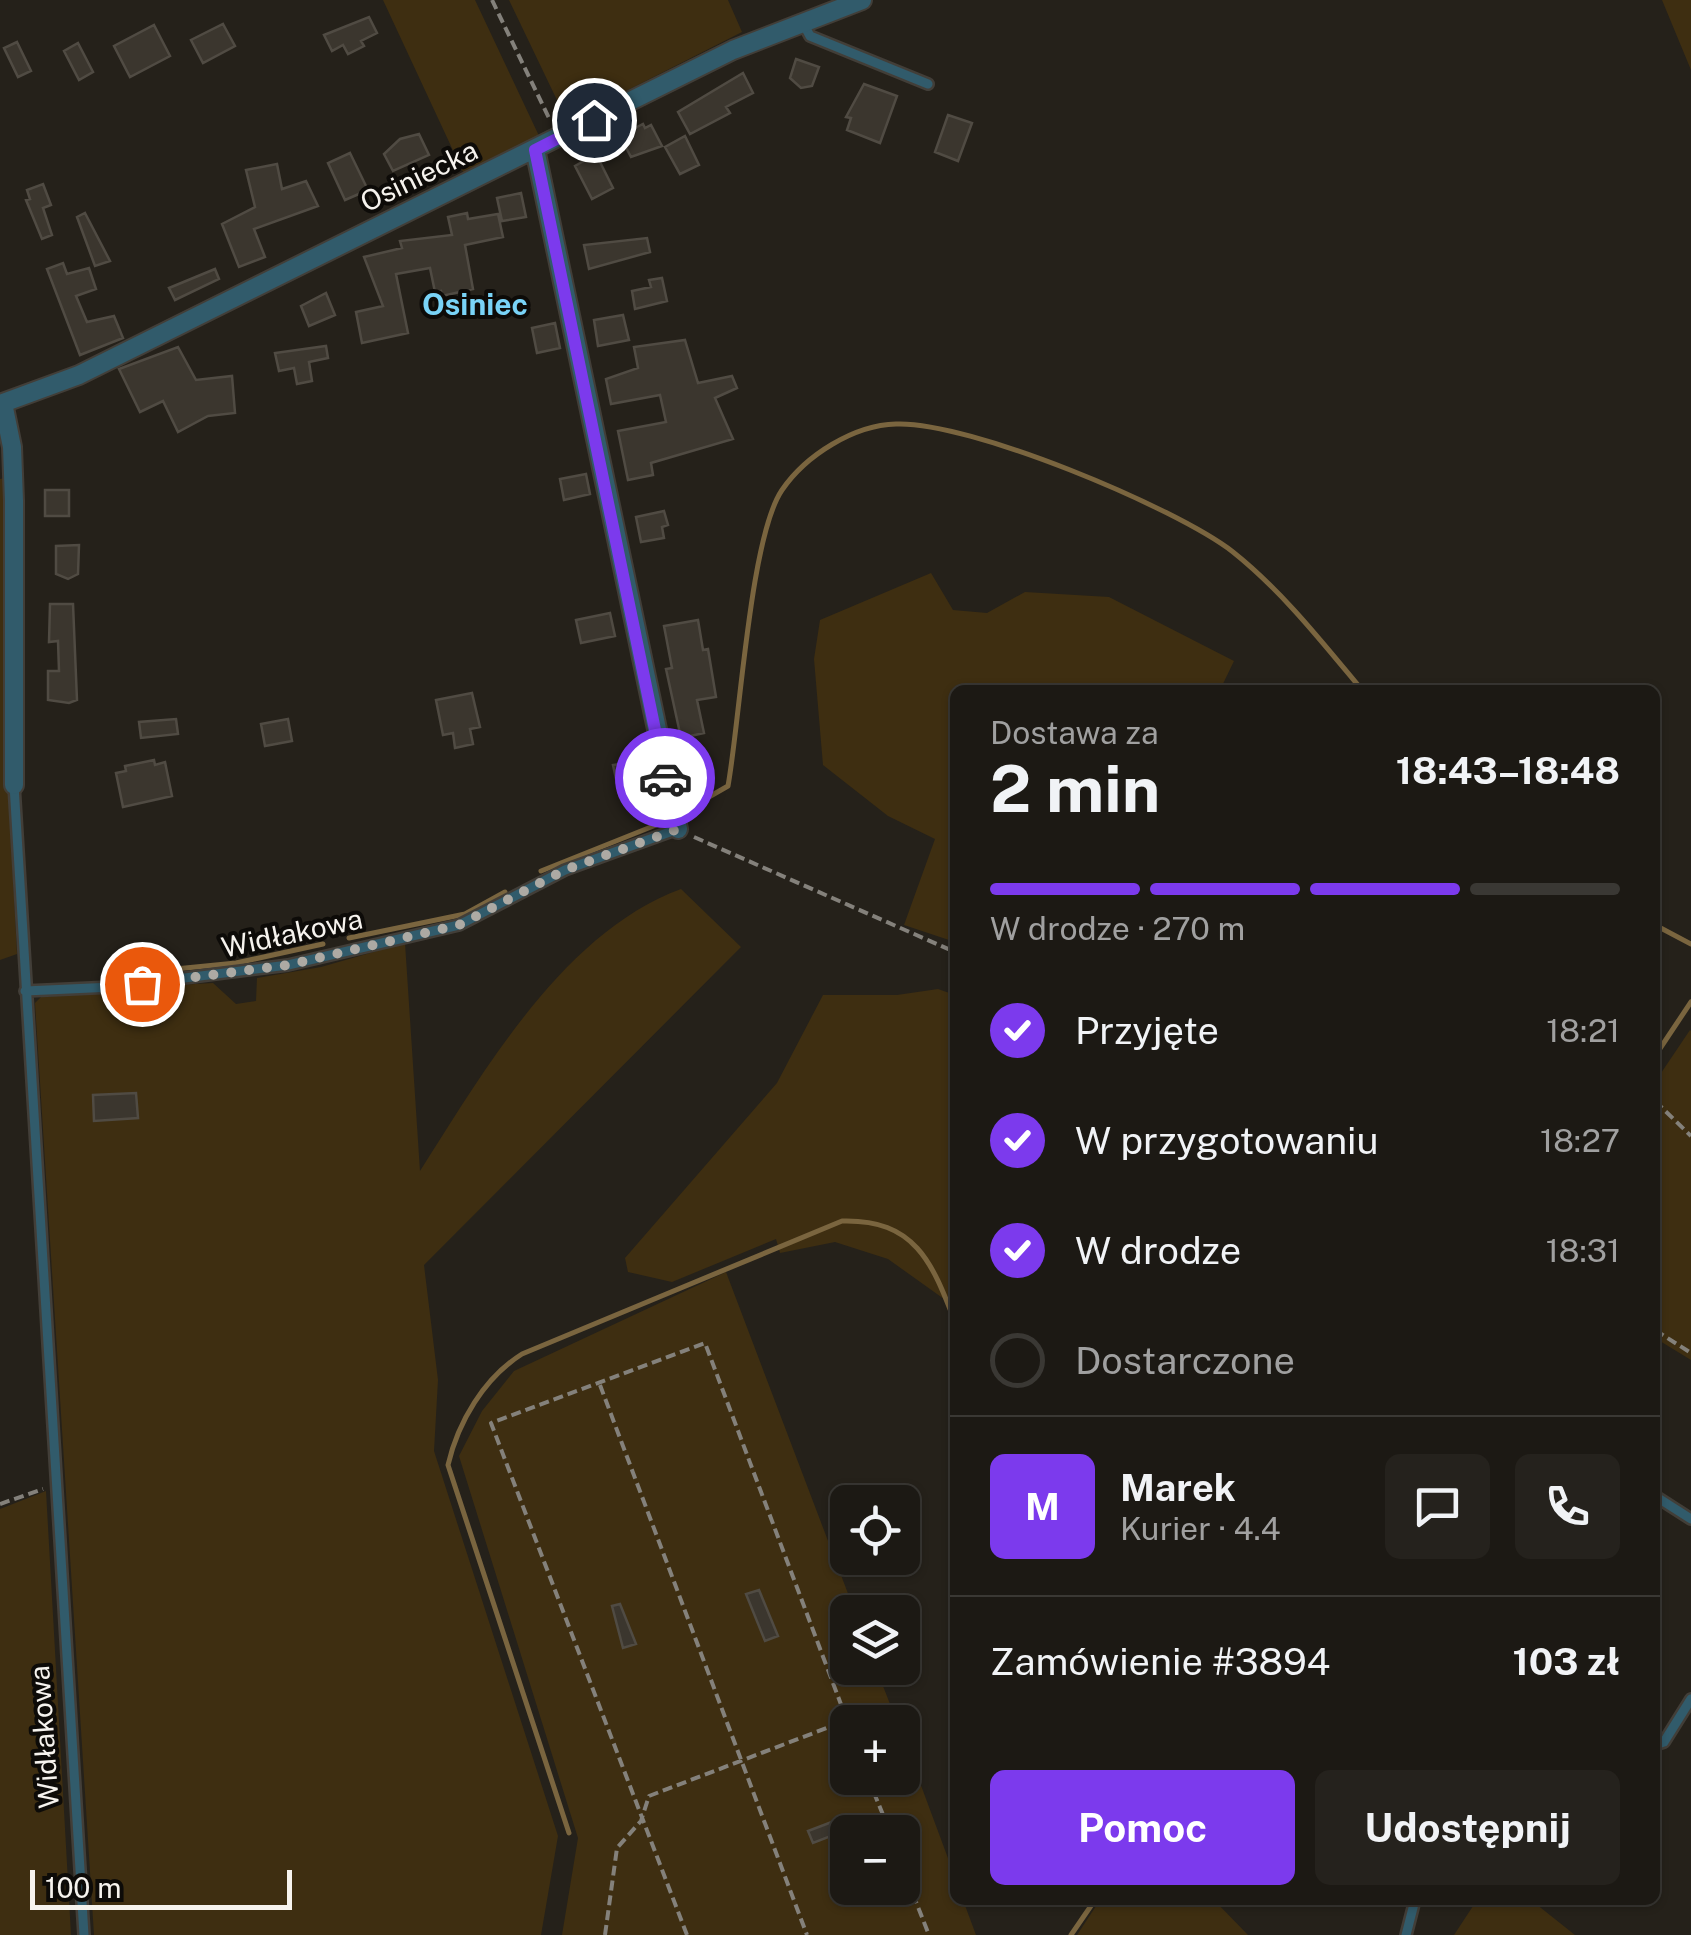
<!DOCTYPE html>
<html lang="pl">
<head>
<meta charset="utf-8">
<style>
  :root { --surface:#1c1914; --page:#25221d; --text:#f1f3f6; --muted:#a0a0a0; --line:#3a3834; --accent:#7c3aed }
  body { margin:0; font-family:"Public Sans",sans-serif; background:var(--page); color:var(--text); height:100vh; display:flex; flex-direction:column; font-size:38px; white-space:nowrap }
  * { box-sizing:border-box; margin:0 }
  p { font-size:32px; color:var(--muted) }
  .icon { flex:none; width:55px; height:55px; fill:none; stroke:currentColor; stroke-width:2; stroke-linecap:round; stroke-linejoin:round }
  .map { position:relative; flex:1; overflow:hidden }
  .sheet { position:absolute; left:950px; top:685px; width:710px; height:1220px; display:flex; flex-direction:column; background:var(--surface); border-radius:15px; box-shadow:0 2px 8px #0004,0 0 0 2px var(--line) }
  .sheet>* { flex:none }
  .fabs { position:absolute; left:830px; top:1485px; display:grid; gap:20px }
  .fabs a { display:grid; place-items:center; width:90px; height:90px; border-radius:15px; background:var(--surface); box-shadow:0 2px 8px #0004,0 0 0 2px var(--line); font-size:50px }
  .scale { position:absolute; left:30px; bottom:25px; width:262px; box-sizing:border-box; padding-left:10px; border:5px solid #f6f3ee; border-top:0; font-size:28px; line-height:35px; white-space:nowrap; color:#f6f3ee; -webkit-text-stroke:8px #0d0b08; paint-order:stroke }
  .pin { position:absolute; display:grid; place-items:center; width:85px; height:85px; color:#fff; margin:-42px; border:5px solid #fff; border-radius:50%; box-shadow:0 2px 10px #0007 }
  .courier { position:absolute; display:grid; place-items:center; width:100px; height:100px; margin:-50px; border:8px solid #7c3aed; border-radius:50%; background:#fff; color:#222; box-shadow:0 2px 12px #0007 }
  .headline em { font-style:normal; font-weight:700 }
  .headline div { display:flex; flex-direction:column-reverse }
  .headline { display:flex; align-items:center; justify-content:space-between; height:170px; padding:0 40px }
  h1 { font-size:65px; font-weight:700; line-height:75px }
  .bar { display:grid; grid-template-columns:repeat(4,1fr); gap:15px 10px; align-content:center; height:120px; padding:0 40px }
  .bar i { height:12px; border-radius:8px; background:var(--line) }
  .bar .on { background:var(--accent) }
  .bar p { grid-column:span 4 }
  .line { display:flex; align-items:center; gap:25px; padding:0 40px; border-top:2px solid var(--line) }
  .line div { flex:1 }
  .round { display:grid; place-items:center; flex:none; width:105px; height:105px; border-radius:15px; background:var(--page) }
  ol { padding:0 40px; list-style:none }
  li { display:flex; align-items:center; gap:30px; height:110px }
  li p { margin-inline-start:auto }
  li .icon { padding:10px; border-radius:50%; background:var(--accent); color:#fff; stroke-width:4 }
  li:last-child { color:var(--muted) }
  li i { width:55px; height:55px; border:5px solid var(--line); border-radius:50% }
  .cta { display:flex; gap:20px; margin-top:auto; padding:20px 40px }
  .cta a { flex:1; height:115px; border-radius:15px; background:var(--accent); color:#fff; font-size:40px; font-weight:700; line-height:115px; text-align:center }
  .cta a+a { background:var(--page); color:var(--text) }
  .map>svg:first-child { display:block }
  .green { fill:#3e2e11; fill-rule:evenodd }
  .lines { fill:none; stroke-linecap:round; stroke-linejoin:round }
  .stream { stroke:#7a653f; stroke-width:5 }
  .building { fill:#3b362e; stroke:#504b43; stroke-width:2.5 }
  .lane-casing { stroke:#423e38; stroke-width:14 }
  .street-casing { stroke:#423e38; stroke-width:22 }
  .path { stroke:#84817b; stroke-width:4; stroke-dasharray:10 5; stroke-linecap:butt }
  .lane { stroke:#315b6b; stroke-width:9 }
  .street { stroke:#315b6b; stroke-width:18 }
  .done { stroke:#adaaa4; stroke-width:10; stroke-dasharray:0 18 }
  .route { stroke:#7c3aed; stroke-width:12 }
  .labels { text-anchor:middle; stroke-width:8; stroke-linejoin:round; paint-order:stroke }
  .street-label { font-size:28px; fill:#f6f3ee; stroke:#0d0b08 }
  .neighbourhood-label { font-size:30px; font-weight:bold; fill:#79d3f7; stroke:#0d0b08 }
</style>
</head>
<body>
<div class="map">
<svg width="1691" height="1935" viewBox="0 0 1691 1935">
  <rect width="100%" height="100%" fill="#25211a"/>
  <path class="green" d="M383,0H475L540,138L464,174Z
    M509,0H728L742,32L567,121Z
    M1662,0H1691V70Z
    M5,478V720L17,954L0,960V479Z
    M931,573L953,610L987,613L1025,592L1109,597L1234,661L1220,690H955V942L904,925L935,839L888,816L823,765L814,659L820,620Z
    M681,889L741,947L424,1265L438,1380L434,1451L558,1836L541,1935H94L35,1003L41,997L109,992L112,1002L143,1009L160,1019L161,1026L159,986L213,983L236,1004L256,1001L257,978L321,967L405,943L420,1171C485,1069 564,932 681,889ZM120,1093H136L138,1118L95,1120L93,1095Z
    M938,989L955,995V1314L951,1304L888,1259L835,1242L780,1253L776,1239L672,1282L628,1272L625,1258L777,1083L823,995H897Z
    M1690,1030L1691,1031V1360L1655,1338V1082Z
    M726,1272L855,1612H848V1668H876L897,1722H848V1778H902L903,1737L955,1877V1900H963L976,1935H562L578,1838L459,1456L482,1411L514,1371ZM848,1832H902V1888H848Z
    M46,1491L71,1935H0V1509Z
    M1100,1900H1214L1248,1935H1077Z
    M1477,1900H1531L1575,1935H1454Z"/>
  <g class="lines">
    <path class="stream" d="M681,813L728,786C740,720 750,537 782,490C806,455 854,425 896,424C969,421 1175,507 1233,552C1282,591 1322,642 1362,690
      M541,871L666,821
      M1655,925L1691,944
      M349,938L465,914L505,892
      M165,970L236,963L323,944
      M1655,1056L1691,1002
      M569,1833L448,1465C458,1422 484,1378 522,1354L842,1221C915,1219 932,1262 955,1322
      M1071,1935L1095,1900"/>
  </g>
  <path class="building" d="M369,17L377,33L361,41L364,46L348,54L343,45L332,51L324,35Z
    M223,24L235,46L203,63L191,40Z
    M154,25L170,56L130,77L114,46Z
    M17,42L31,71L18,77L4,48Z
    M78,43L93,72L79,80L64,51Z
    M796,59L819,67L812,86L801,88L790,78Z
    M743,73L753,93L726,107L730,113L690,134L678,112Z
    M864,84L897,96L880,143L847,130L851,118L846,117Z
    M948,115L972,123L958,161L935,152Z
    M643,124L645,128L651,125L662,146L631,157L620,136Z
    M419,134L429,155L393,171L384,154L400,139Z
    M685,136L699,165L680,174L665,147Z
    M350,153L368,190L345,200L328,163Z
    M596,154L613,188L592,199L575,166Z
    M277,164L282,189L306,181L318,206L254,229L265,257L239,267L222,224L255,207L246,170Z
    M43,184L51,205L43,208L52,235L42,239L26,200L30,199L27,190Z
    M521,193L526,217L502,221L497,198Z
    M85,213L110,261L95,266L77,217Z
    M467,213L468,219L498,214L503,237L465,245L473,289L442,296L441,291L435,292L430,268L396,274L408,333L362,343L356,312L383,306L364,257L402,248L400,241L452,235L448,217Z
    M647,238L650,252L589,269L584,245Z
    M63,263L67,274L89,268L96,289L76,296L87,322L114,316L123,338L80,355L47,269Z
    M215,269L219,279L175,300L169,288Z
    M662,278L667,301L635,309L632,291L651,287L649,280Z
    M326,293L335,315L309,326L301,306Z
    M623,315L629,340L598,346L594,320Z
    M555,323L560,348L537,353L532,328Z
    M685,340L698,383L732,376L737,388L715,398L733,439L651,463L653,475L628,480L618,431L666,422L660,395L611,404L606,379L638,368L634,347Z
    M326,346L328,358L309,362L312,381L297,384L294,368L279,371L275,353Z
    M178,347L196,380L232,376L235,413L208,416L178,432L163,401L140,412L119,369Z
    M586,474L590,494L564,500L560,479Z
    M45,490H69V516H45Z
    M664,511L668,525L662,527L664,538L641,542L636,517Z
    M79,545L78,574L68,579L56,574V546Z
    M50,604H73L77,700L69,703L48,700V671H59L58,641L49,642Z
    M610,613L615,636L581,643L576,620Z
    M698,620L703,650L708,649L716,697L697,700L704,733L681,738L666,669L672,668L664,626Z
    M472,693L480,727L470,729L473,744L455,748L453,733L443,735L436,700Z
    M176,719L178,734L141,738L139,722Z
    M288,719L292,741L265,746L261,724Z
    M154,760L155,765L165,762L172,796L123,807L116,773L126,771L125,766Z
    M639,761L647,800L634,802L633,795L620,797L613,765Z
    M136,1093L138,1118L94,1121L93,1095Z
    M759,1590L778,1636L765,1641L746,1594Z
    M620,1604L636,1644L623,1648L612,1606Z
    M845,1817L849,1829L813,1843L808,1831Z"/>
  <g class="lines">
    <g class="lane-casing">
      <path id="lane" d="M803,23L810,36L928,84
        M14,785L84,1935
        M25,991L113,987L288,965L459,925L565,870L678,829
        M1655,1496L1691,1519
        M1655,1745L1664,1742L1691,1699
        M1406,1935L1415,1900"/>
    </g>
    <g class="street-casing">
      <path id="street" d="M535,149L678,829
        M3,403L12,447L14,501V785
        M0,404L79,375L733,50L862,0"/>
    </g>
    <path class="path" d="M492,0L550,120
      M694,837L955,952
      M1655,1101L1691,1136
      M1655,1330L1691,1353
      M600,1385L807,1935
      M0,1504L43,1489
      M868,1778L890,1832
      M902,1866L929,1935
      M605,1935L617,1848L641,1821L649,1796L845,1721
      M687,1935L491,1423L705,1343L848,1723"/>
    <use href="#lane" class="lane"/>
    <use href="#street" class="street"/>
  </g>
  <g class="lines">
    <path class="done" d="M142,984L288,965L459,925L565,870L678,829L665,778"/>
    <path class="route" d="M594,120L535,150L665,778"/>
  </g>
  <g class="labels">
    <g class="street-label">
      <text transform="translate(419 176) rotate(-26)" y="10">Osiniecka</text>
      <text transform="translate(292 933) rotate(-12)" y="10">Widłakowa</text>
      <text transform="translate(44 1737) rotate(-94)" y="10">Widłakowa</text>
    </g>
    <g class="neighbourhood-label">
      <text x="475" y="315">Osiniec</text>
    </g>
  </g>
</svg>
<div class="fabs">
<a><svg class="icon" aria-label="locate" viewBox="0 0 24 24"><circle cx="12" cy="12" r="6"/><path d="M12 2v4M12 18v4M2 12h4M18 12h4"/></svg></a>
<a><svg class="icon" aria-label="layers" viewBox="0 0 24 24"><path d="M12 4l9 5-9 5-9-5zM3 14l9 5 9-5"/></svg></a>
<a>+</a>
<a>−</a>
</div>
<div class="scale">100 m</div>
<div class="pin" style="left:142px;top:984px;background:#ea580c"><svg class="icon" aria-label="bag" viewBox="0 0 24 24"><path d="M5 8h14l-1 12H6zM9 8a3 3 0 0 1 6 0"/></svg></div>
<div class="pin" style="left:594px;top:120px;background:#1f2937"><svg class="icon" aria-label="home" viewBox="0 0 24 24"><path d="M3 11l9-7 9 7M6 9v11h12V9"/></svg></div>
<div class="courier" style="left:665px;top:778px"><svg class="icon" aria-label="car" viewBox="0 0 24 24"><path d="M5 17H2v-5l4-1 3-4h7l3 4 3 1v5h-3M9 17h6M6 11h13"/><circle cx="7" cy="17" r="2"/><circle cx="17" cy="17" r="2"/></svg></div>
<section class="sheet">
<div class="headline"><div><h1>2 min</h1><p>Dostawa za</p></div><em>18:43–18:48</em></div>
<div class="bar"><i class="on"></i><i class="on"></i><i class="on"></i><i></i><p>W drodze · 270 m</p></div>
<ol>
<li><svg class="icon" aria-label="check" viewBox="0 0 24 24"><path d="M5 12l5 5 9-10"/></svg>Przyjęte<p>18:21</p></li>
<li><svg class="icon" aria-label="check" viewBox="0 0 24 24"><path d="M5 12l5 5 9-10"/></svg>W przygotowaniu<p>18:27</p></li>
<li><svg class="icon" aria-label="check" viewBox="0 0 24 24"><path d="M5 12l5 5 9-10"/></svg>W drodze<p>18:31</p></li>
<li><i></i>Dostarczone</li>
</ol>
<div class="line" style="height:180px"><b class="round" style="background:var(--accent);color:#fff">M</b><div><b>Marek</b><p>Kurier · 4.4</p></div><a class="round"><svg class="icon" aria-label="chat" viewBox="0 0 24 24"><path d="M4 5h16v11H9l-5 4z"/></svg></a><a class="round"><svg class="icon" aria-label="phone" viewBox="0 0 24 24"><path d="M5 4h4l2 5-3 2q2 4 5 5l2-3 5 2v4C11 20 4 13 5 4z"/></svg></a></div>
<div class="line" style="height:130px"><div>Zamówienie #3894</div><b>103 zł</b></div>
<div class="cta"><a>Pomoc</a><a>Udostępnij</a></div>
</section>
</div>
</body>
</html>
